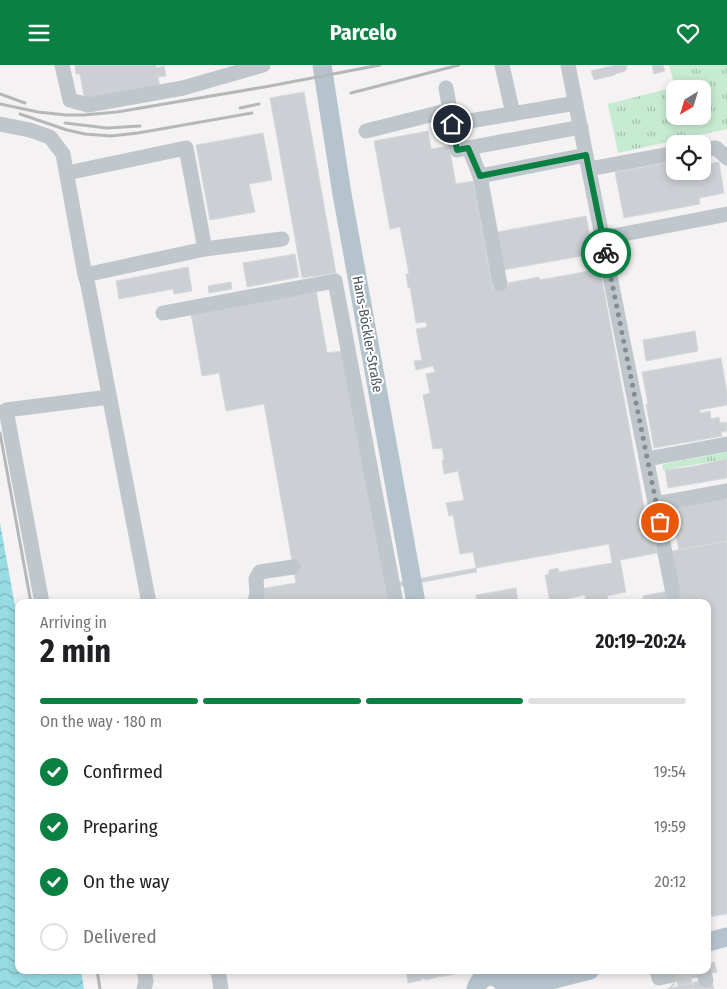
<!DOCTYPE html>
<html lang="en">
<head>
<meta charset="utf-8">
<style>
  :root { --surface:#fff; --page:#f6f6f6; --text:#202124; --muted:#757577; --line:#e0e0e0; --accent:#0b8043 }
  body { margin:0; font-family:"Fira Sans Condensed",sans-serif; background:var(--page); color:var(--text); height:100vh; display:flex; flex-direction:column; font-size:19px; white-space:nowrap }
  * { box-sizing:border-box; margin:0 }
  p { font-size:16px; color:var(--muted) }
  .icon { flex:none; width:28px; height:28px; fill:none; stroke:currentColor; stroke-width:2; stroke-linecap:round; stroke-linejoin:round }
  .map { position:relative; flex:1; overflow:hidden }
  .panel { position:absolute; left:15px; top:534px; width:696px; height:375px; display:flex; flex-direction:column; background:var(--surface); border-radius:10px; box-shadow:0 2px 8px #0003 }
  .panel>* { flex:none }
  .needle { width:32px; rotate:218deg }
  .controls { position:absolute; left:666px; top:15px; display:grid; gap:10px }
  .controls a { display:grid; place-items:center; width:45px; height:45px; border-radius:10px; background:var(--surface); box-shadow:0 2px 8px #0003; font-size:25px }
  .pin { position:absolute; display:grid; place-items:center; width:42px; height:42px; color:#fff; margin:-21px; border:2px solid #fff; border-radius:50%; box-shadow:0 1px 5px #0007 }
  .courier { position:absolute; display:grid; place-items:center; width:50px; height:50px; margin:-25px; border:4px solid #0b8043; border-radius:50%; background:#fff; color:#222; box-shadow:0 1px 6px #0007 }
  .overview em { font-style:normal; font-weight:700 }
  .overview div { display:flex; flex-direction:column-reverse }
  .overview { display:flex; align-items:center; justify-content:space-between; height:85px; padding:0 25px }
  h1 { font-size:32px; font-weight:700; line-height:38px }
  .bar { display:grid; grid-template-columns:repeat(4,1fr); gap:8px 5px; align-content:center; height:60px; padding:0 25px }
  .bar i { height:6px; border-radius:4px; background:var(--line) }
  .bar .selected { background:var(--accent) }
  .bar p { grid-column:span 4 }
  ol { padding:0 25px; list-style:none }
  li { display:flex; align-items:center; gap:15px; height:55px }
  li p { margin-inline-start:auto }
  li .icon { padding:5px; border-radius:50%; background:var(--accent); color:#fff; stroke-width:4 }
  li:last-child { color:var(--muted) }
  li i { width:28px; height:28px; border:2px solid var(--line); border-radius:50% }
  header { display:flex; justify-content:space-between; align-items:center; height:65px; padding:0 25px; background:var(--accent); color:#fff; font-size:22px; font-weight:700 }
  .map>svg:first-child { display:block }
  .grass { fill:url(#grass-tufts); fill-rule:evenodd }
  .water { fill:url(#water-waves) }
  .building { fill:#cccfd3; stroke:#d6d9dc }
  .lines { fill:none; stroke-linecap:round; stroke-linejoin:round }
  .minor-tunnel { stroke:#cacbcd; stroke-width:15; stroke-dasharray:15 8; stroke-linecap:butt }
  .minor { stroke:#bfc7cc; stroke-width:15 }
  .major { stroke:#b5c3cd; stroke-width:19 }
  .rail { stroke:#b5b8bb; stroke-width:3 }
  .done { stroke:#868d91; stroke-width:5; stroke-dasharray:0 9 }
  .route { stroke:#0b8043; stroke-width:6 }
  .labels { text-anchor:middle; stroke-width:4; stroke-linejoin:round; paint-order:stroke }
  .street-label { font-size:14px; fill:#4b565d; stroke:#fff }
</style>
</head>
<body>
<header><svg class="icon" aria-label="menu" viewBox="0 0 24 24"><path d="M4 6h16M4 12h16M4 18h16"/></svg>Parcelo<svg class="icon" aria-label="heart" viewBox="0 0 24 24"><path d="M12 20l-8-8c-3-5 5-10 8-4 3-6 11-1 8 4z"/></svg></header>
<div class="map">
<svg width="727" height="924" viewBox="0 0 727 924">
  <defs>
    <pattern id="grass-tufts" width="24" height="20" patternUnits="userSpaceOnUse" patternTransform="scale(1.25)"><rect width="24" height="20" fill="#c6ebd1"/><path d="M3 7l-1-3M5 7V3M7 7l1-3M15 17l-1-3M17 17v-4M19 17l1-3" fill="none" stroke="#a3c1ad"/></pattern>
    <pattern id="water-waves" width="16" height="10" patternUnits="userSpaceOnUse" patternTransform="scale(1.25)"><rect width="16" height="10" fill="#98dbe3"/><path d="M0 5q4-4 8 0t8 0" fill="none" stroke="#7eb4bb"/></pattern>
  </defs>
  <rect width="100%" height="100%" fill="#f4f2f2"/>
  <path class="grass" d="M669,0H727V64L618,88L608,39L675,22ZM675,24H702V51H675Z
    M727,387V394L663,405L662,401L664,399Z"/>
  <path class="water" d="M0,458L19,563V905H81L84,924H0Z"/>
  <path class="building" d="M75,0H156V3L164,1L166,11L158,12L160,23L85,36L80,9H76Z
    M615,0H626L627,3L625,6L615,9V10L594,15L591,6Z
    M652,0H663L665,6L654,9Z
    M304,27L336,208L302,213L270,33Z
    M428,66L431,84L449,81L456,119L473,116L493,224L508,221V218L539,212L540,215L600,204L648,464H652L657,488L620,495L626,527L607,531L608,535L595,538H586L585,530L550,537L545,510L549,509V505L558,503L559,507L612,498L609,479L476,503L473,487L460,489L453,450L449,451L446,438L464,435L458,406L444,409L442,395L444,394L442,383L433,384L423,330L430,328L426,309L435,307L433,301L416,305L414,296L422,295L416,264L427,262L426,257L416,258L410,222L408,223L406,209H409L400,162L390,164L374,76Z
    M263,68L272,115L249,119L255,147L210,155L196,80Z
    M675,96V106H702V100L719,97L724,128L699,133L700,139L624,153L615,107Z
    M586,151L593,189L503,205L497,167Z
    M295,189L299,212L247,222L243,198Z
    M188,202L192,226L174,229L173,224L119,234L116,216Z
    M231,217L232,224L209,228L208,221Z
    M316,225L327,288L343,286L389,538H261L259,524L296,518L264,339L226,346L219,308L202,311L191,248Z
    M695,266L698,286L646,296L643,275Z
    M721,293L727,328V340L700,345V348L710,346L711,354L719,352L720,358L727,357V366L721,367L722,371L654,383L646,339H648L642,307Z
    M727,394V413L668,423L665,405L690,402Z
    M727,431V476L679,485L670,441Z
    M727,476V849L708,852V538H644L643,531L668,526L669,533L680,531L672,486Z
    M476,503L477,507L386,524L385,520Z
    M516,523L518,538H477L476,530Z
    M714,897L717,907L708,909V899Z
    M406,905H453L454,909L440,912V911H438V912L425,915V913L421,914L422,915L408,918Z
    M667,905H698L699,911L691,913L692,918L678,921L677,916L670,918Z
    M711,913L714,924H693L692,918Z
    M692,918L693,924H667Z"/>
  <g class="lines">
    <path class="minor-tunnel" d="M668,911L697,905
      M669,923L670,924"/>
    <path class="minor" d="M62,0L70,35L88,40L183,23L263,0
      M502,0L513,49
      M568,0L673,528
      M446,23L457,85L581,62
      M0,59L30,65L50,72L63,89L85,210L205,184L186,83L67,108
      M452,59L576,38
      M366,66L450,45
      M469,83L480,111L500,219
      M702,85L716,83L727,93
      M589,104L675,88
      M480,111L586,90
      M603,173L727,149
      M205,184L282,174
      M85,210L88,220L149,538
      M163,248L335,216L396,538
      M647,394L727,379
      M656,439L727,426
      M42,538L6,345L109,332
      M254,538L257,530L256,514L260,507L293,502
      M218,905L221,924
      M657,905L659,913L668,911
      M703,905L706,915
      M144,924L146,916L144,905"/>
    <path class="major" d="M322,0L342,129L416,538
      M708,877L727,872
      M504,919L516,917L540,916
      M476,924C481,907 500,907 506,924
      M527,924L547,916L590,905"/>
    <path class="rail" d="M351,28L459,0
      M0,29L25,38
      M0,39L38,47L66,50H84L117,47L270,21L380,0
      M240,43L259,39
      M20,49L67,65L85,69L111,71L138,68L252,48
      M65,58L107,63L140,61
      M0,368L31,538
      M97,905L100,924"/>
  </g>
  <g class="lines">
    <path class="done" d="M606,188L660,457"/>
    <path class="route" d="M452,59L457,85L468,83L480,111L586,90L606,188"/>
  </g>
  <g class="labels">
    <g class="street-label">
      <text transform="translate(368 269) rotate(80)" y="5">Hans-Böckler-Straße</text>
    </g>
  </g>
</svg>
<div class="controls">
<a><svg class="needle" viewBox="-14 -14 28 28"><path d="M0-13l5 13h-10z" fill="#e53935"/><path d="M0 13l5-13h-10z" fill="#757577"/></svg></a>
<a><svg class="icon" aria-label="locate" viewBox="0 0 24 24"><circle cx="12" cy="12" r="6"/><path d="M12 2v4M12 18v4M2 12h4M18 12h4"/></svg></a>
</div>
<div class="pin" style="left:660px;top:457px;background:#ea580c"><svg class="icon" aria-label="bag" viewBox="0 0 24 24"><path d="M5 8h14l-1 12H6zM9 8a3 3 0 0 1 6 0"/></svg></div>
<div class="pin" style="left:452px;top:59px;background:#1f2937"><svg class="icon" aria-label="home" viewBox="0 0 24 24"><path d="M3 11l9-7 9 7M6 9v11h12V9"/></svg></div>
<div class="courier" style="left:606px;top:188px"><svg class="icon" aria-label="bike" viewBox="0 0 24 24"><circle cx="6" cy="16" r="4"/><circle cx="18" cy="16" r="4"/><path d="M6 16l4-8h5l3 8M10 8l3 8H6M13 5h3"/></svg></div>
<section class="panel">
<div class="overview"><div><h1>2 min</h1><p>Arriving in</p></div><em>20:19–20:24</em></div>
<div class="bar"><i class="selected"></i><i class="selected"></i><i class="selected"></i><i></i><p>On the way · 180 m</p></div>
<ol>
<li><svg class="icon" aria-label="check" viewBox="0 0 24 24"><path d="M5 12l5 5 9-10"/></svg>Confirmed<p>19:54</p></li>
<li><svg class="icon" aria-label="check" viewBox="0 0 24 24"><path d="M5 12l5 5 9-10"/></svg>Preparing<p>19:59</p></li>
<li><svg class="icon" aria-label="check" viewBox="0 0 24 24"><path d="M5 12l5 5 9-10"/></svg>On the way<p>20:12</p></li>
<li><i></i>Delivered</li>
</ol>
</section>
</div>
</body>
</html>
